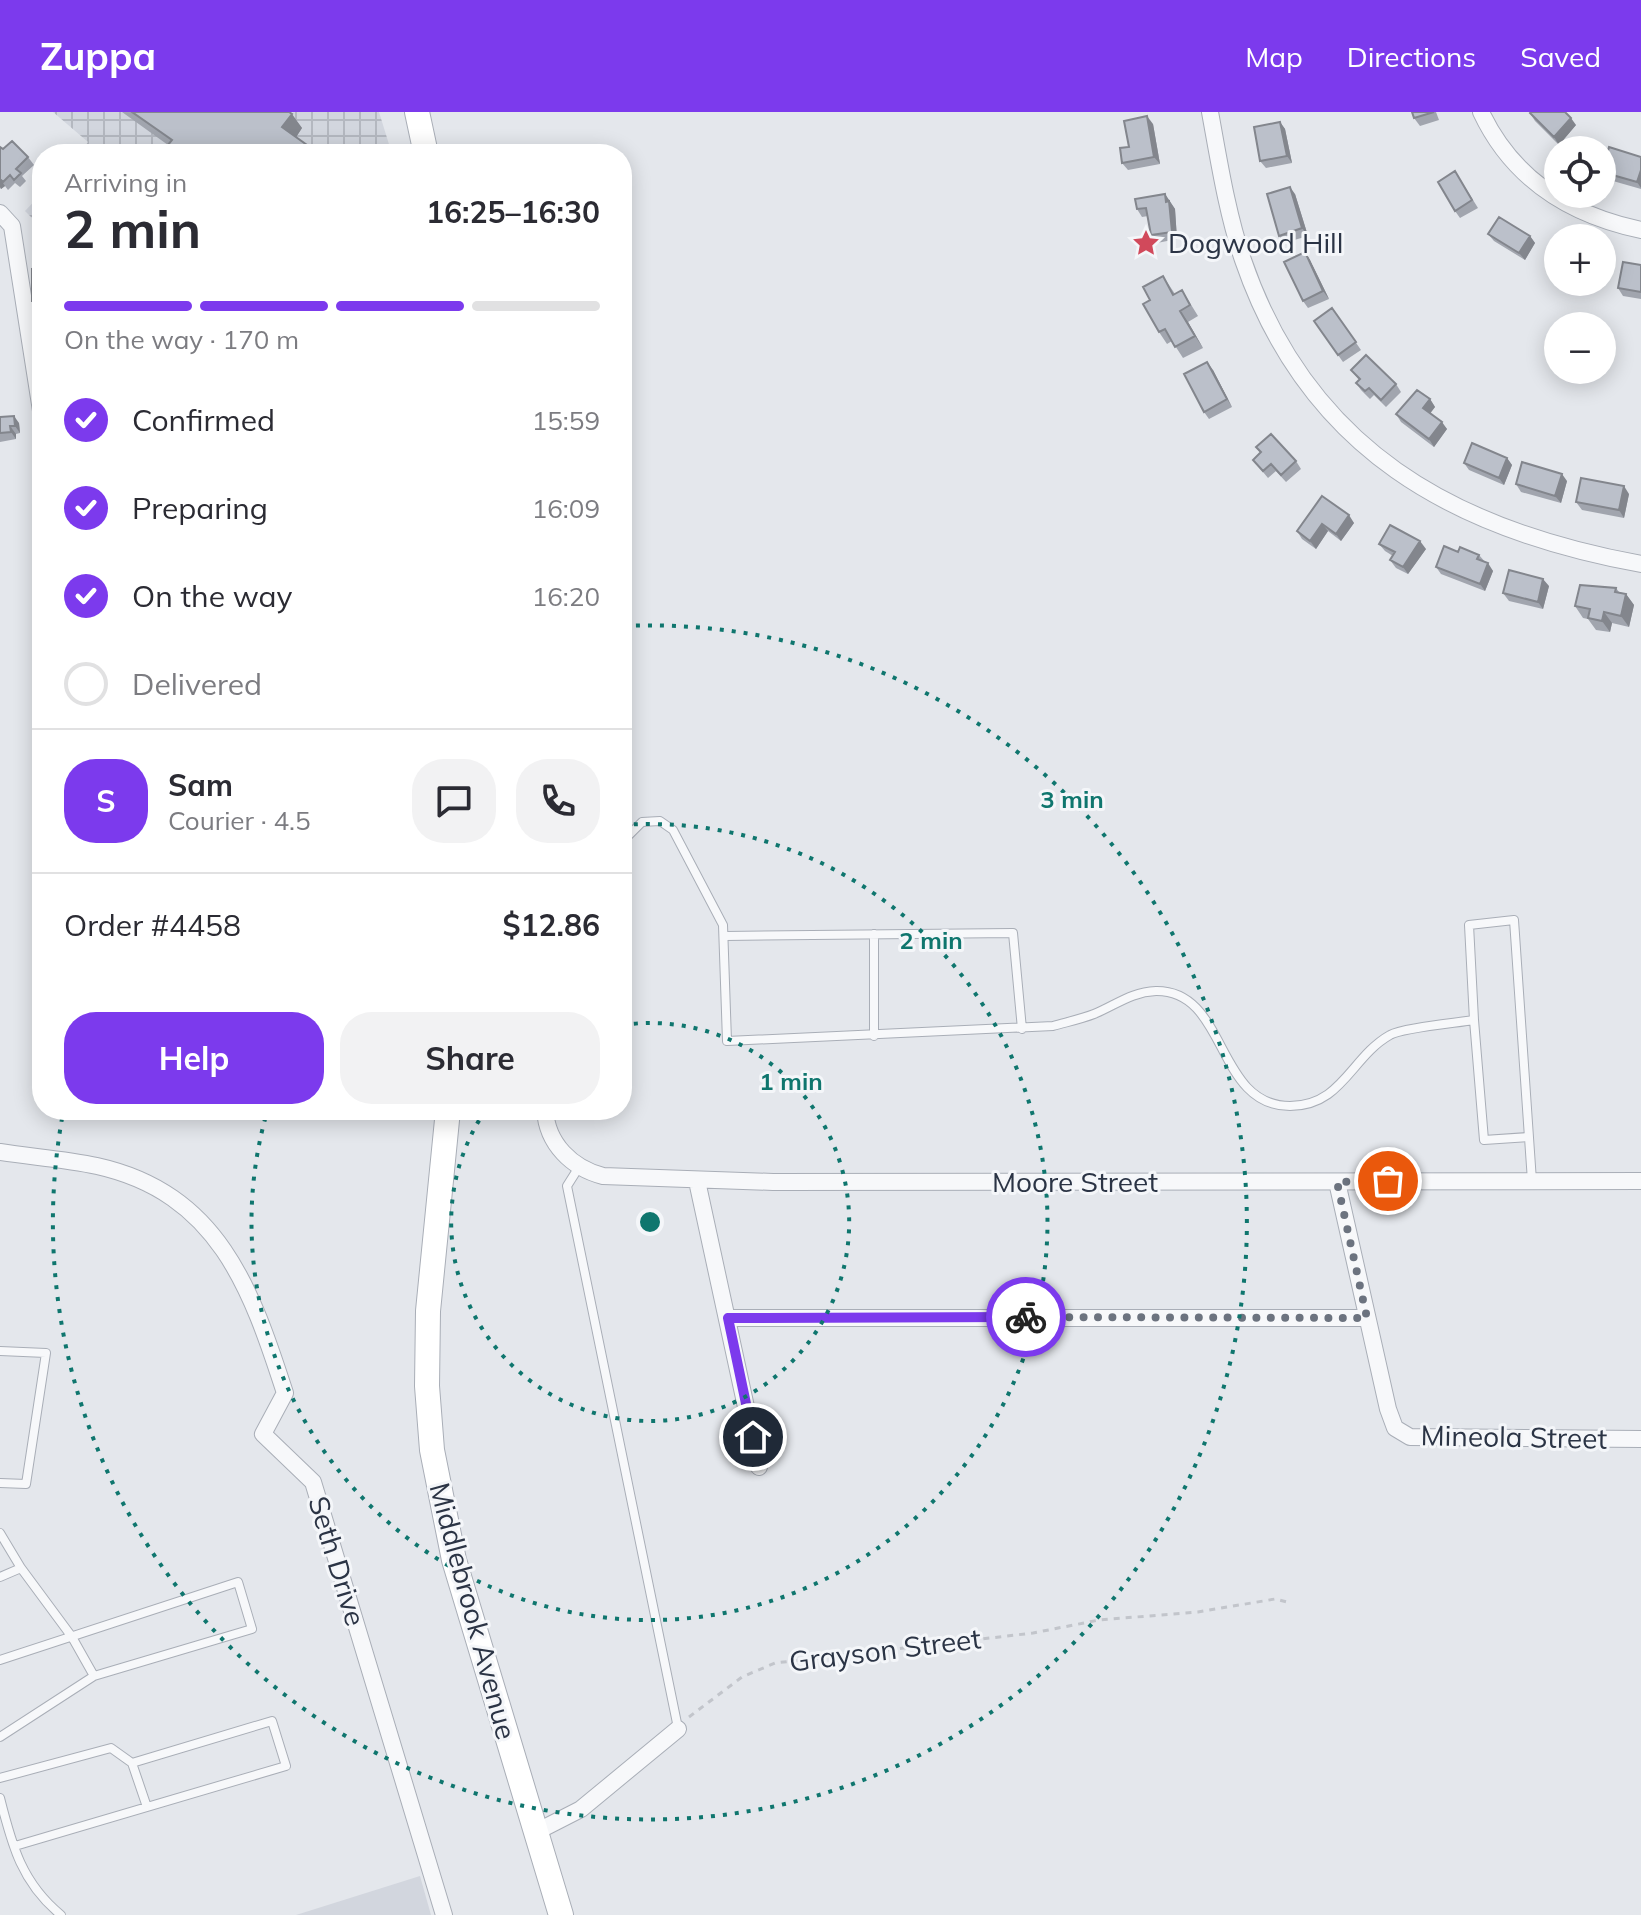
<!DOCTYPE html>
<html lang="en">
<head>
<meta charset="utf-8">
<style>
  :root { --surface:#fff; --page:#f2f2f3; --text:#2b2b33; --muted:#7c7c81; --line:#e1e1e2; --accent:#7c3aed }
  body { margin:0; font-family:Mulish,sans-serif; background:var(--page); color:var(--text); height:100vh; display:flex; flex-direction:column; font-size:30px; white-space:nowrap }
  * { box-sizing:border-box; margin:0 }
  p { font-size:26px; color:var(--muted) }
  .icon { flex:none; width:44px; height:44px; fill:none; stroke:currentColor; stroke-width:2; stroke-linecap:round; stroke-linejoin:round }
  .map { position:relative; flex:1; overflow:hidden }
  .details { position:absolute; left:32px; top:32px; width:600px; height:976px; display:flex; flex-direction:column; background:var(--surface); border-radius:32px; box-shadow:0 4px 20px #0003 }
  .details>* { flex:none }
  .tools { position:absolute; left:1544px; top:24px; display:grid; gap:16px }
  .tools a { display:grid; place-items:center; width:72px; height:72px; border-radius:50%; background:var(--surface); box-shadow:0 4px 20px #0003; font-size:40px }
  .pin { position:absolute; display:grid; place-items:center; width:68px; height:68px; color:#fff; margin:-34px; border:4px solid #fff; border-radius:50%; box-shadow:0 2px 8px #0007 }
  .courier { position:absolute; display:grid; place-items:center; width:80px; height:80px; margin:-40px; border:6px solid #7c3aed; border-radius:50%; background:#fff; color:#222; box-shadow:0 2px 10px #0007 }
  .head em { font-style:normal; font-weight:700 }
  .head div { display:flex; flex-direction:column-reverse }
  .head { display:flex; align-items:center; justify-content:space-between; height:136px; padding:0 32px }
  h1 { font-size:52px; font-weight:700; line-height:60px }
  .bar { display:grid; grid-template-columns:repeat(4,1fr); gap:12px 8px; align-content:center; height:96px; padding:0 32px }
  .bar i { height:10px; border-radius:6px; background:var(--line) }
  .bar .selected { background:var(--accent) }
  .bar p { grid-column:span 4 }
  .line { display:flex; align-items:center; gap:20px; padding:0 32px; border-top:2px solid var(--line) }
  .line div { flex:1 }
  .round { display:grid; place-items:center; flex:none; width:84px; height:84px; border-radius:32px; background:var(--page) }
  ol { padding:0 32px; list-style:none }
  li { display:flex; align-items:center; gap:24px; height:88px }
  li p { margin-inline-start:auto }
  li .icon { padding:8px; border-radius:50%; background:var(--accent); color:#fff; stroke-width:4 }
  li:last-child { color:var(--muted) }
  li i { width:44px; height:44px; border:4px solid var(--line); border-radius:50% }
  .cta { display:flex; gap:16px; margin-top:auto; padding:16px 32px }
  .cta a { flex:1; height:92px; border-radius:32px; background:var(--accent); color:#fff; font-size:32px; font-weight:700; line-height:92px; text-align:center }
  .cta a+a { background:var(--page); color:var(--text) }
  header { display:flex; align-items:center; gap:48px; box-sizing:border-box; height:112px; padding:0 40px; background:var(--accent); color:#fff }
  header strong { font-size:38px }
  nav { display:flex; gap:44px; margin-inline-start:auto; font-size:28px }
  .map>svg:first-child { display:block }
  .built { fill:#d2d6de }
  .industrial { fill:url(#industrial-grid) }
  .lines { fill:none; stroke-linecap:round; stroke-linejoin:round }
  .lane-casing { stroke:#a9aeb7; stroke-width:10 }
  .street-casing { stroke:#a9aeb7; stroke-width:18 }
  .secondary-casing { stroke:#a9aeb7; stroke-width:26 }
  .path { stroke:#c2c5cb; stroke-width:3; stroke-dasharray:6 6; stroke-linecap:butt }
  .lane { stroke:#f7f8fa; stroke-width:8 }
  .street { stroke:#f7f8fa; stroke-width:16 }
  .secondary { stroke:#fff; stroke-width:24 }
  .wall { fill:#a1a5ae }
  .shaded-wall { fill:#83868d }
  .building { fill:#bbc0ca; stroke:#83868d; stroke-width:2 }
  .done { stroke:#6c737f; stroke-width:8; stroke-dasharray:0 14.4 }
  .route { stroke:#7c3aed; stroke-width:10 }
  .ring { fill:none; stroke:#0f766e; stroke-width:4; stroke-dasharray:4 8 }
  .labels { text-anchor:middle; stroke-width:6; stroke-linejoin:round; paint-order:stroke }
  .poi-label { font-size:28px; fill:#2b3445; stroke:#f4f6f9; text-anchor:start }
  .street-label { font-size:28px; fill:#2b3445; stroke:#f4f6f9 }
  .centre { fill:#0f766e; stroke:#f4f6f9; stroke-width:4 }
  .ring-label { font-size:24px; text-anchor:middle; font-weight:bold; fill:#0f766e; stroke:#f4f6f9; stroke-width:6; stroke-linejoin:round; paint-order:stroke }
</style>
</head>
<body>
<header>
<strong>Zuppa</strong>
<nav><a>Map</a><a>Directions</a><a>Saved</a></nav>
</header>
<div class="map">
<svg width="1641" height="1803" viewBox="0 0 1641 1803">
  <defs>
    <pattern id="industrial-grid" width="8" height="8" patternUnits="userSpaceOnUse" patternTransform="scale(2)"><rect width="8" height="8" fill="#d2d6de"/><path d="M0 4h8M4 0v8" fill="none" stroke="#b4b8c0"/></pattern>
  </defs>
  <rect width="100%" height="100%" fill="#e4e7ec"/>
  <path class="built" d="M420,1764L431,1803H296Z"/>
  <path class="industrial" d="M53,0H379L392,42H78L88,30Z
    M42,81V116L25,99Z"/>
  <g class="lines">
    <g class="lane-casing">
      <path id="lane" d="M622,730L642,710L660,709L673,718L723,813L727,929L1053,914C1067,910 1081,907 1094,902C1116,893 1131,880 1156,879C1228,878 1215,994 1290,994C1342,994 1351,945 1390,923C1401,916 1456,911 1474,908L1469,813L1514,808L1532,1069
        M725,824L1013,821L1022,917
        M1474,908L1484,1028L1528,1025
        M874,924V822
        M579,1055L567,1074L678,1616
        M0,1239L46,1241L26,1372L0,1371
        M0,1421L21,1456L0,1465
        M21,1456L72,1525L94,1564
        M0,1548L238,1470L252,1517L94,1564L0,1625
        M132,1651L147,1695
        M0,1666L111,1636L132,1651L272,1609L286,1654L15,1734
        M0,1686C12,1734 22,1771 61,1803"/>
    </g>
    <g class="street-casing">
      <path id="street" d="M1210,0C1219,49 1227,101 1243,148C1308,338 1454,418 1641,452
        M1481,0C1513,68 1570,103 1641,118
        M0,101L12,114L42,305
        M545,998C547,1032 572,1056 603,1064L773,1070L1641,1069
        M0,1040C32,1045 65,1047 97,1054C218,1081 251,1176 285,1281L263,1322L313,1370L444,1803
        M697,1069L759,1355
        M1337,1070L1388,1297L1395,1316L1410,1325L1641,1327
        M728,1206H1367
        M536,1720L581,1697L678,1617"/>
    </g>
    <g class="secondary-casing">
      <path id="secondary" d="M417,0L426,42
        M448,998L428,1199L427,1274L432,1338L454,1448L561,1803"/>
    </g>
    <path class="path" d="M689,1605L742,1565L775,1551L1033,1521L1099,1508L1198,1500L1275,1487L1287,1490"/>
    <use href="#lane" class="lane"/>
    <use href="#street" class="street"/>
    <use href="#secondary" class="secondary"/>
  </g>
  <path class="wall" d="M122,0H289L302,16L296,25L314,42H173L167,34L168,33Z
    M1412,0H1436L1439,8L1420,14L1414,6Z
    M1530,1L1576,13L1559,33L1535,9Z
    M1280,10L1285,17L1292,51L1266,56L1260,49Z
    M1153,12L1160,52L1128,58L1122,51Z
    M3,37L28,45L34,53L22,64L26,69L20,75L15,71L8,78L5,74L1,77L0,75Z
    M1641,45V77L1606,67L1602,61V57Z
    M1455,59L1478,96L1460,106L1455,99Z
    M1165,82L1175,97L1177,127L1157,131L1151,123L1148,104L1142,105L1137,97Z
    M1295,82L1308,124L1284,131L1279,124Z
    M1488,122L1530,124L1535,131L1525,148L1494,129Z
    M1305,140L1310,148L1329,187L1308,196L1303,189Z
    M1603,148L1609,155L1602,176L1585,170H1602Z
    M1641,153V187L1623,184L1618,176Z
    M42,156V196L37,197L32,189Z
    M1163,164L1175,182L1182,178L1198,204L1188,210L1203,236L1183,246L1172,229L1167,232L1159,220L1150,188Z
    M1332,196L1361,238L1343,250L1314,209Z
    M1213,258L1232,295L1209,307L1204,300Z
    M1351,258L1396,272L1401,280L1386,295L1374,283L1370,287L1361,278L1356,271L1359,268Z
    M1430,287L1435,295L1430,301L1447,317L1434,335L1401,310L1396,302Z
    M0,305L19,311L20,321L16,322V327L0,330Z
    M1256,335L1296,349L1301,357L1286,370L1276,359L1268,366L1253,348L1260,341Z
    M1507,346L1512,353L1504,373L1469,358L1464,351Z
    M1567,369L1561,391L1521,380L1516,372Z
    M1629,382L1624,406L1582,398L1576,390Z
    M1322,384L1354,411L1341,429L1328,419L1316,437L1302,427L1297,419Z
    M1379,432L1426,437L1408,462L1396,456L1390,448L1393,444L1385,439Z
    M1458,440L1479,443L1493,459L1485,479L1441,462L1436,455Z
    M1549,474L1543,497L1509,489L1503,481Z
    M1616,476L1619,480L1626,482L1634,493L1629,515L1612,511L1610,520L1596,518L1588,507L1583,506L1575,494Z"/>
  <path class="shaded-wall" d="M292,2L302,16L293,30L282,15Z
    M1147,4L1153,12L1160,52L1154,45Z
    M1571,6L1576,13L1559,33L1554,25Z
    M1280,10L1285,17L1292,51L1287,44Z
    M307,33L314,42H301Z
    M1641,58V76L1637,70Z
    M0,67L5,74L1,77L0,75Z
    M1290,75L1295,82L1308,124L1302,116Z
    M1165,82L1175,97L1177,127L1172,120Z
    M1530,124L1535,131L1525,148L1519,141Z
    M1305,140L1310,148L1329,187L1323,179Z
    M1603,148L1609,155L1602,176L1598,170H1602V152Z
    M1180,199L1188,210L1203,236L1195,224Z
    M1207,250L1213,258L1232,295L1227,287Z
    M1430,287L1435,295L1429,303L1423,296Z
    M14,304L19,311L20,321L15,314Z
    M1442,310L1447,317L1434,335L1429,327Z
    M10,314L16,322V327L11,320Z
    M1507,346L1512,353L1504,373L1499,366Z
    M1562,362L1567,369L1561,391L1555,384Z
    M1624,374L1629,382L1624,406L1619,398Z
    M1349,403L1354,411L1341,429L1336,422Z
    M1322,412L1328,419L1316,437L1310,429Z
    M1420,429L1426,437L1408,462L1403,455Z
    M1488,451L1493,459L1485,479L1480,472Z
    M1543,467L1549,474L1543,497L1538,490Z
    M1626,482L1634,493L1629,515L1621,504Z
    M1604,500L1612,511L1610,520L1602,509Z"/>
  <path class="building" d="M132,0H289L292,2L282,15L307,33L301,42H214L211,40L209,42H178L167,34L172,28Z
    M1412,0H1434L1414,6Z
    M1531,0H1565L1571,6L1554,25L1530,1Z
    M1147,4L1154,45L1122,51L1120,36L1129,35L1124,9Z
    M1280,10L1287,44L1260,49L1254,15Z
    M12,29L28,45L16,57L21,61L14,68L10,63L3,70L0,67V35L3,37Z
    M1609,35L1641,45V58L1637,70L1602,60Z
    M1455,59L1472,88L1455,99L1438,70Z
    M1290,75L1302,116L1279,124L1267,82Z
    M1165,82L1166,90L1169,89L1172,120L1151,123L1146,96L1137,97L1135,87Z
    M1499,105L1530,124L1519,141L1488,122Z
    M1305,140L1323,179L1303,189L1284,150Z
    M1623,150L1641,153V180L1618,176Z
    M42,156V188L32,189V157Z
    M1163,164L1173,183L1182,178L1190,193L1180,199L1195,224L1175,235L1165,217L1159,220L1143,192L1150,188L1143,175Z
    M1332,196L1356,230L1338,243L1314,209Z
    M1366,243L1396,272L1381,288L1369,276L1365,279L1356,271L1360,267L1351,258Z
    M1207,250L1227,287L1204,300L1184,262Z
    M1417,278L1430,287L1423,296L1442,310L1429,327L1396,302Z
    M14,304L15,314H10L11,320L0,321V305Z
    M1271,322L1296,349L1281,363L1271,352L1263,359L1253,348L1261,340L1256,335Z
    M1472,331L1507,346L1499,366L1464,351Z
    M1522,350L1562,362L1555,384L1516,372Z
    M1581,366L1624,374L1619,398L1576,390Z
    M1322,384L1349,403L1336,422L1322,412L1310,429L1297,419Z
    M1390,413L1420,429L1403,455L1390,448L1395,440L1379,432Z
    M1444,434L1458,440L1460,435L1479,443L1477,447L1488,451L1480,472L1436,455Z
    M1509,458L1543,467L1538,490L1503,481Z
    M1580,473L1616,476L1615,480L1626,482L1621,504L1604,500L1602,509L1588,506L1590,497L1575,494Z"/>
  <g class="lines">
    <path class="done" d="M1026,1205L1367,1206L1337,1070L1388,1069"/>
    <path class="route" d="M753,1325L728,1206L1026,1205"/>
  </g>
  <g class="ring">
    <path d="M622 913A199 199 0 1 1 485 999"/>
    <path d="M622 713A398 398 0 1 1 267 1000"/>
    <path d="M624 514A597 597 0 1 1 63 1001"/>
  </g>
  <defs>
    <g id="sight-bare" transform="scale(2.16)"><path d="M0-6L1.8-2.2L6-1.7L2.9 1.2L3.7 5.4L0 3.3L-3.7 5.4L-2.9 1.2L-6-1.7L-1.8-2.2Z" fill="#d1495b" stroke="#f4f6f9" stroke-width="2.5" paint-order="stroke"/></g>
  </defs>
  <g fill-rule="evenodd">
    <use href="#sight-bare" x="1146" y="131"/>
  </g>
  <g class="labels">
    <g class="poi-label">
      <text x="1168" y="141">Dogwood Hill</text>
    </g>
    <g class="street-label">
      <text x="1075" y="1080">Moore Street</text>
      <text transform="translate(1514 1325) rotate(1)" y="10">Mineola Street</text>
      <text transform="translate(337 1449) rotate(73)" y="10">Seth Drive</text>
      <text transform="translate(473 1499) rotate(75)" y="10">Middlebrook Avenue</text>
      <text transform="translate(885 1538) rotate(-7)" y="10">Grayson Street</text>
    </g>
  </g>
  <circle cx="650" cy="1110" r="12" class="centre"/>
  <g class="ring-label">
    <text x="1072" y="696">3 min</text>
    <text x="931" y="837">2 min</text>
    <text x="791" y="978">1 min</text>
  </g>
</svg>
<div class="tools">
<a><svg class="icon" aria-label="locate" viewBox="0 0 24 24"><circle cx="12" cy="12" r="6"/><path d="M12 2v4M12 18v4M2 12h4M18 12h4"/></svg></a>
<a>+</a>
<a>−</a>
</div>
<div class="pin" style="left:1388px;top:1069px;background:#ea580c"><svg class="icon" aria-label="bag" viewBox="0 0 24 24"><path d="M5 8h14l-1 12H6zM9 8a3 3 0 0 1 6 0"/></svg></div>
<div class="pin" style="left:753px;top:1325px;background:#1f2937"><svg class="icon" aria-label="home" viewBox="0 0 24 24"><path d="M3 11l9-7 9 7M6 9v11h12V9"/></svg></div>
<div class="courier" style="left:1026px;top:1205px"><svg class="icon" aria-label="bike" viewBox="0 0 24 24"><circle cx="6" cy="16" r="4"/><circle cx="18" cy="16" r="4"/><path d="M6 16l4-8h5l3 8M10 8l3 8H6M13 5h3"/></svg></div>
<section class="details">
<div class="head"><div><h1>2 min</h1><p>Arriving in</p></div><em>16:25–16:30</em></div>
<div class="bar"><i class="selected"></i><i class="selected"></i><i class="selected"></i><i></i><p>On the way · 170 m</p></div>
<ol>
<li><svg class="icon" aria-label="check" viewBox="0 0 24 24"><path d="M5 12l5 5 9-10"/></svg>Confirmed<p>15:59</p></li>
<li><svg class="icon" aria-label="check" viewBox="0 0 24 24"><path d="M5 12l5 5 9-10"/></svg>Preparing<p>16:09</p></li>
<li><svg class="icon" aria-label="check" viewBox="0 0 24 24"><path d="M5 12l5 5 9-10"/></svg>On the way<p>16:20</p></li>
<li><i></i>Delivered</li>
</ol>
<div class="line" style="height:144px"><b class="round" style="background:var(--accent);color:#fff">S</b><div><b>Sam</b><p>Courier · 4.5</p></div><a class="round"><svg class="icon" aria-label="chat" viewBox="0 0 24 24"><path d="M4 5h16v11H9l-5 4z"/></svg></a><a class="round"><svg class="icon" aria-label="phone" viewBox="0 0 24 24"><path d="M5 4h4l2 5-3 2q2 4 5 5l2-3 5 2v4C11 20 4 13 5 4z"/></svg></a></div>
<div class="line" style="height:104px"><div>Order #4458</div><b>$12.86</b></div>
<div class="cta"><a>Help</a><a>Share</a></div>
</section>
</div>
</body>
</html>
